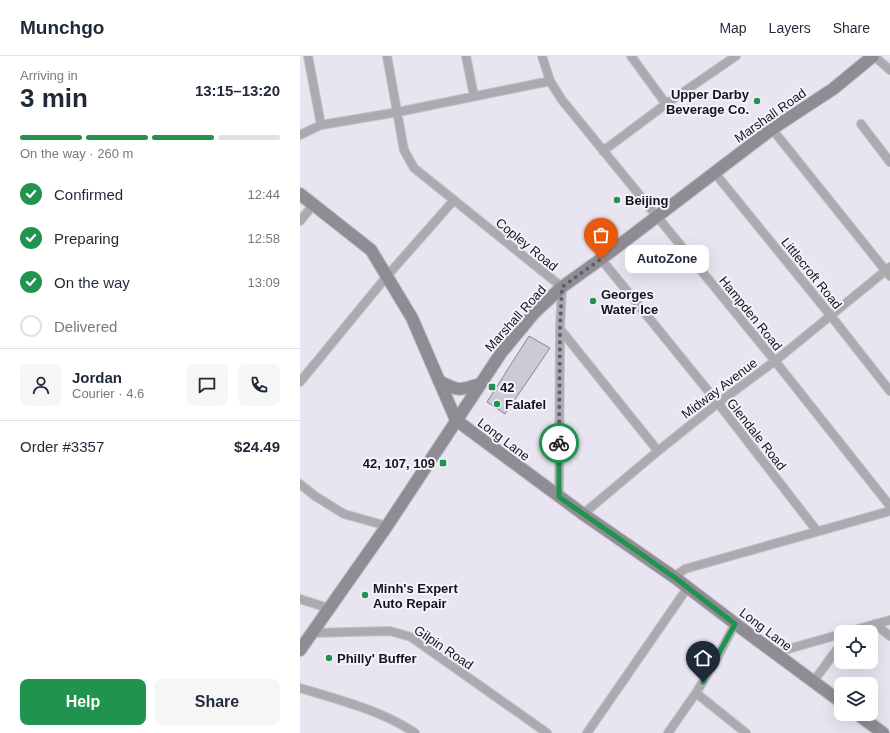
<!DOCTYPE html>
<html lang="en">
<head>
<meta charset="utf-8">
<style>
  :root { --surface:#fff; --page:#f6f6f7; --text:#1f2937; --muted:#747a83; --line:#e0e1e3; --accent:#20944f }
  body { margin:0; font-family:Arial,sans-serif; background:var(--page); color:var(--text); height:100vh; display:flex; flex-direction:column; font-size:15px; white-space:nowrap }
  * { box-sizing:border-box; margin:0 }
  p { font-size:13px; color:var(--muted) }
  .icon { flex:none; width:22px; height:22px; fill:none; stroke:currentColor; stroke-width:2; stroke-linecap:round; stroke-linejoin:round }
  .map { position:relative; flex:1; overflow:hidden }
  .side { display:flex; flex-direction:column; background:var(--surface); width:300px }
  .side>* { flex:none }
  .fabs { position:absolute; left:534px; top:569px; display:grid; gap:8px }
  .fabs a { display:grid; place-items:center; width:44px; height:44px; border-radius:8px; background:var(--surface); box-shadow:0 4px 16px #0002; font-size:20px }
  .pin { position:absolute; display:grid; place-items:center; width:34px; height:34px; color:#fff; margin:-41px -17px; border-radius:50% 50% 50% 0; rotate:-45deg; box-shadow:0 0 4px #0007 }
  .pin .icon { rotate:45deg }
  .courier { position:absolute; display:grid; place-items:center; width:40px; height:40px; margin:-20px; border:3px solid #20944f; border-radius:50%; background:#fff; color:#222; box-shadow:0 1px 5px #0007 }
  .bubble { position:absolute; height:28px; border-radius:8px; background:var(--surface); box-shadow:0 4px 16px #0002; font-size:13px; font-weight:800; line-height:28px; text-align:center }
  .overview em { font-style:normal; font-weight:800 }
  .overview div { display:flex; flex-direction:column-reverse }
  .overview { display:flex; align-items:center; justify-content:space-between; height:68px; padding:0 20px }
  h1 { font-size:26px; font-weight:800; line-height:30px }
  .bar { display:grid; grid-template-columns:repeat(4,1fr); gap:6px 4px; align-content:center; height:48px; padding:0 20px }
  .bar i { height:5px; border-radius:3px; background:var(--line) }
  .bar .on { background:var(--accent) }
  .bar p { grid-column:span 4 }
  .line { display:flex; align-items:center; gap:10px; padding:0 20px; border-top:1px solid var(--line) }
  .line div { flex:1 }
  .round { display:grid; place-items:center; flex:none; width:42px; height:42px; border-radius:8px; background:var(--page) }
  ol { padding:0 20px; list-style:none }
  li { display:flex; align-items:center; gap:12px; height:44px }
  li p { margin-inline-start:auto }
  li .icon { padding:4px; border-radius:50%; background:var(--accent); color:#fff; stroke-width:4 }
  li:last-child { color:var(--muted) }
  li i { width:22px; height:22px; border:2px solid var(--line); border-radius:50% }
  .action { display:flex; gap:8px; margin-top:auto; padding:8px 20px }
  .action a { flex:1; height:46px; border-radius:8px; background:var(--accent); color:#fff; font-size:16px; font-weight:800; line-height:46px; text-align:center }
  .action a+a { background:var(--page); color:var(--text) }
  header { display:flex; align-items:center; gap:24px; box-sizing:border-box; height:56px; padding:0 20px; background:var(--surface); border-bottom:1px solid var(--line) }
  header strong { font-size:19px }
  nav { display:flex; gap:22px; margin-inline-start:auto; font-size:14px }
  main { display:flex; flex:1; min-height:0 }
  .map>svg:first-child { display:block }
  .building { fill:#cecad5; stroke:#898690 }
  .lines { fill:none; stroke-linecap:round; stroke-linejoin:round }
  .street-casing { stroke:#c2c0c9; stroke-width:10 }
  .secondary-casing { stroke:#c2c0c9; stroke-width:14 }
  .street { stroke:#acaaaf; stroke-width:8 }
  .secondary { stroke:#8f8c93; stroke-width:12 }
  .done { stroke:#605e64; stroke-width:4; stroke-dasharray:0 7.2 }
  .route { stroke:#20944f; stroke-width:5 }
  .poi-dot { fill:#20944f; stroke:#f6f2fd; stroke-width:1.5 }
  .labels { text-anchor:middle; stroke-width:4; stroke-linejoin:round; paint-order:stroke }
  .poi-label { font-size:13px; font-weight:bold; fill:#171519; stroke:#f6f2fd; text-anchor:start }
  .street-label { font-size:13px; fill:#171519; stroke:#f6f2fd }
</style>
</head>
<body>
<header>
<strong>Munchgo</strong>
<nav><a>Map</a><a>Layers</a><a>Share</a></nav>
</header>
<main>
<section class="side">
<div class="overview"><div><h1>3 min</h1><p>Arriving in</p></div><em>13:15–13:20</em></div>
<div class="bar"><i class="on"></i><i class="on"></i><i class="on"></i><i></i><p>On the way · 260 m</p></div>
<ol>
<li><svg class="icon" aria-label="check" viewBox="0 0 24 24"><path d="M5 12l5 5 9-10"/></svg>Confirmed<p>12:44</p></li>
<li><svg class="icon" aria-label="check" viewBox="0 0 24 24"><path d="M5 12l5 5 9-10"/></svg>Preparing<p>12:58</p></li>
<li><svg class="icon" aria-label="check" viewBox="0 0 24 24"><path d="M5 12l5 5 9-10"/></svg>On the way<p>13:09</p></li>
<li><i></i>Delivered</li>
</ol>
<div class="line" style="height:72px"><a class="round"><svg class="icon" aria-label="person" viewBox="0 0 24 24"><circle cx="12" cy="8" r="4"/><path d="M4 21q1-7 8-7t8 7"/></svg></a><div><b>Jordan</b><p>Courier · 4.6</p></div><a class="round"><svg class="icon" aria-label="chat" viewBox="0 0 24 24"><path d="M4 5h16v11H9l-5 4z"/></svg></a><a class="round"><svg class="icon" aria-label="phone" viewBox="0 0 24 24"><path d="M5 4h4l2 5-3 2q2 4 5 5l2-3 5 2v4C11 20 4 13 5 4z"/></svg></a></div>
<div class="line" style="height:52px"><div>Order #3357</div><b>$24.49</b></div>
<div class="action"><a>Help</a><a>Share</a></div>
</section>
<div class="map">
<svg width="590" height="677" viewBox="0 0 590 677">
  <rect width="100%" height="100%" fill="#e8e5f0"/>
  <path class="building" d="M229,280L250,292L205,358L187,346Z"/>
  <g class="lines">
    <g class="street-casing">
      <path id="street" d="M8,0L21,69
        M87,0L104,94L114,112L262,231L260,273L259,441
        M166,0L174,40
        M242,0L250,25L262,44L475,305L590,450
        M331,0L366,48
        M574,0L590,14
        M561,68L590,106
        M472,73L590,220
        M0,79L21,69L98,56L250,25
        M303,95L366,48L436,0
        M414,116L531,260L590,335
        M0,165L13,149
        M301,203L418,347L517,475
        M260,273L358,395
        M0,326L87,220L154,144
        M0,428L15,440L44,458L87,470
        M283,458L358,395L418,347L475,305L590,211
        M374,521L385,513L590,455
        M0,543L28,552
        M575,568L590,580
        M547,576L590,564
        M12,577L90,575L111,581L247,677
        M474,597L541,578
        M513,626L541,588
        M0,632C39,644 81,654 115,677
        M396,637L446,677
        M287,677L388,531
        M368,677L396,637L416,604L435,568"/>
    </g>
    <g class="secondary-casing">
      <path id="secondary" d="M0,138L71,194L112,262L156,364L283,458L374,521L445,575L541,646
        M139,325C159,335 158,335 180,328
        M0,594L87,470L201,297L235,256L262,231L301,203L472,73L533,33L573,0
        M557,658L583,677"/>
    </g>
    <use href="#street" class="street"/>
    <use href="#secondary" class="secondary"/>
  </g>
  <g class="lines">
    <path class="done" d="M259,387L260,273L262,231L301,203"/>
    <path class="route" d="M259,387V441L374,521L435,568L403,626"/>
  </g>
  <g class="poi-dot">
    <circle cx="457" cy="45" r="4"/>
    <circle cx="317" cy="144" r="4"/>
    <circle cx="293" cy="245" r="4"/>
    <rect x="188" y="327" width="8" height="8" rx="2"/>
    <circle cx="197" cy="348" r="4"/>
    <rect x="139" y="403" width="8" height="8" rx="2"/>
    <circle cx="65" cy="539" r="4"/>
    <circle cx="29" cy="602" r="4"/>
  </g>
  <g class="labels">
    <g class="poi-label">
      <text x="449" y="43" text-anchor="end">Upper Darby<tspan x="449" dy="15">Beverage Co.</tspan></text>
      <text x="325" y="149">Beijing</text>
      <text x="301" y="243">Georges<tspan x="301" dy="15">Water Ice</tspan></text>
      <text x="200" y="336">42</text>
      <text x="205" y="353">Falafel</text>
      <text x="135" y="412" text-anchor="end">42, 107, 109</text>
      <text x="73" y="537">Minh's Expert<tspan x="73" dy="15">Auto Repair</tspan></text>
      <text x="37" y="607">Philly' Buffer</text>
    </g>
    <g class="street-label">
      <text transform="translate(470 59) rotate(-35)" y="5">Marshall Road</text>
      <text transform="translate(227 188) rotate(39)" y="5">Copley Road</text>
      <text transform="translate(512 217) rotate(51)" y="5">Littlecroft Road</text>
      <text transform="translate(451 257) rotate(51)" y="5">Hampden Road</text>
      <text transform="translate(215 262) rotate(-48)" y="5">Marshall Road</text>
      <text transform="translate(419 332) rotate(-37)" y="5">Midway Avenue</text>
      <text transform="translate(457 378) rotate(52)" y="5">Glendale Road</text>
      <text transform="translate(204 383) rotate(37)" y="5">Long Lane</text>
      <text transform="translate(466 573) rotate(37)" y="5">Long Lane</text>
      <text transform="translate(144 591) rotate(34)" y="5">Gilpin Road</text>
    </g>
  </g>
</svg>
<div class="fabs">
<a><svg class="icon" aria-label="locate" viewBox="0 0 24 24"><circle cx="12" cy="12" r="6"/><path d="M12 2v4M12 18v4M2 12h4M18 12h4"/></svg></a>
<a><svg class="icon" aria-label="layers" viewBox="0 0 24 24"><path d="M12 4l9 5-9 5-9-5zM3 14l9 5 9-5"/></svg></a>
</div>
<div class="pin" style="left:301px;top:203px;background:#ea580c"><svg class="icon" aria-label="bag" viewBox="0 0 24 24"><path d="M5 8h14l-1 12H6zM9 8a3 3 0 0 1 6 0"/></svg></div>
<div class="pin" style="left:403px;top:626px;background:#1f2937"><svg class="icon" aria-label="home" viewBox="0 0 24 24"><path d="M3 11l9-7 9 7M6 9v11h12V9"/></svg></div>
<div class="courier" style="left:259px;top:387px"><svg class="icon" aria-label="bike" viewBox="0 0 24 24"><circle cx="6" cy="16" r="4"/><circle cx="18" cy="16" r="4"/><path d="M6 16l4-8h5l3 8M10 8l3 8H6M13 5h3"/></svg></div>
<div class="bubble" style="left:325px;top:189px;width:84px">AutoZone</div>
</div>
</main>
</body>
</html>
